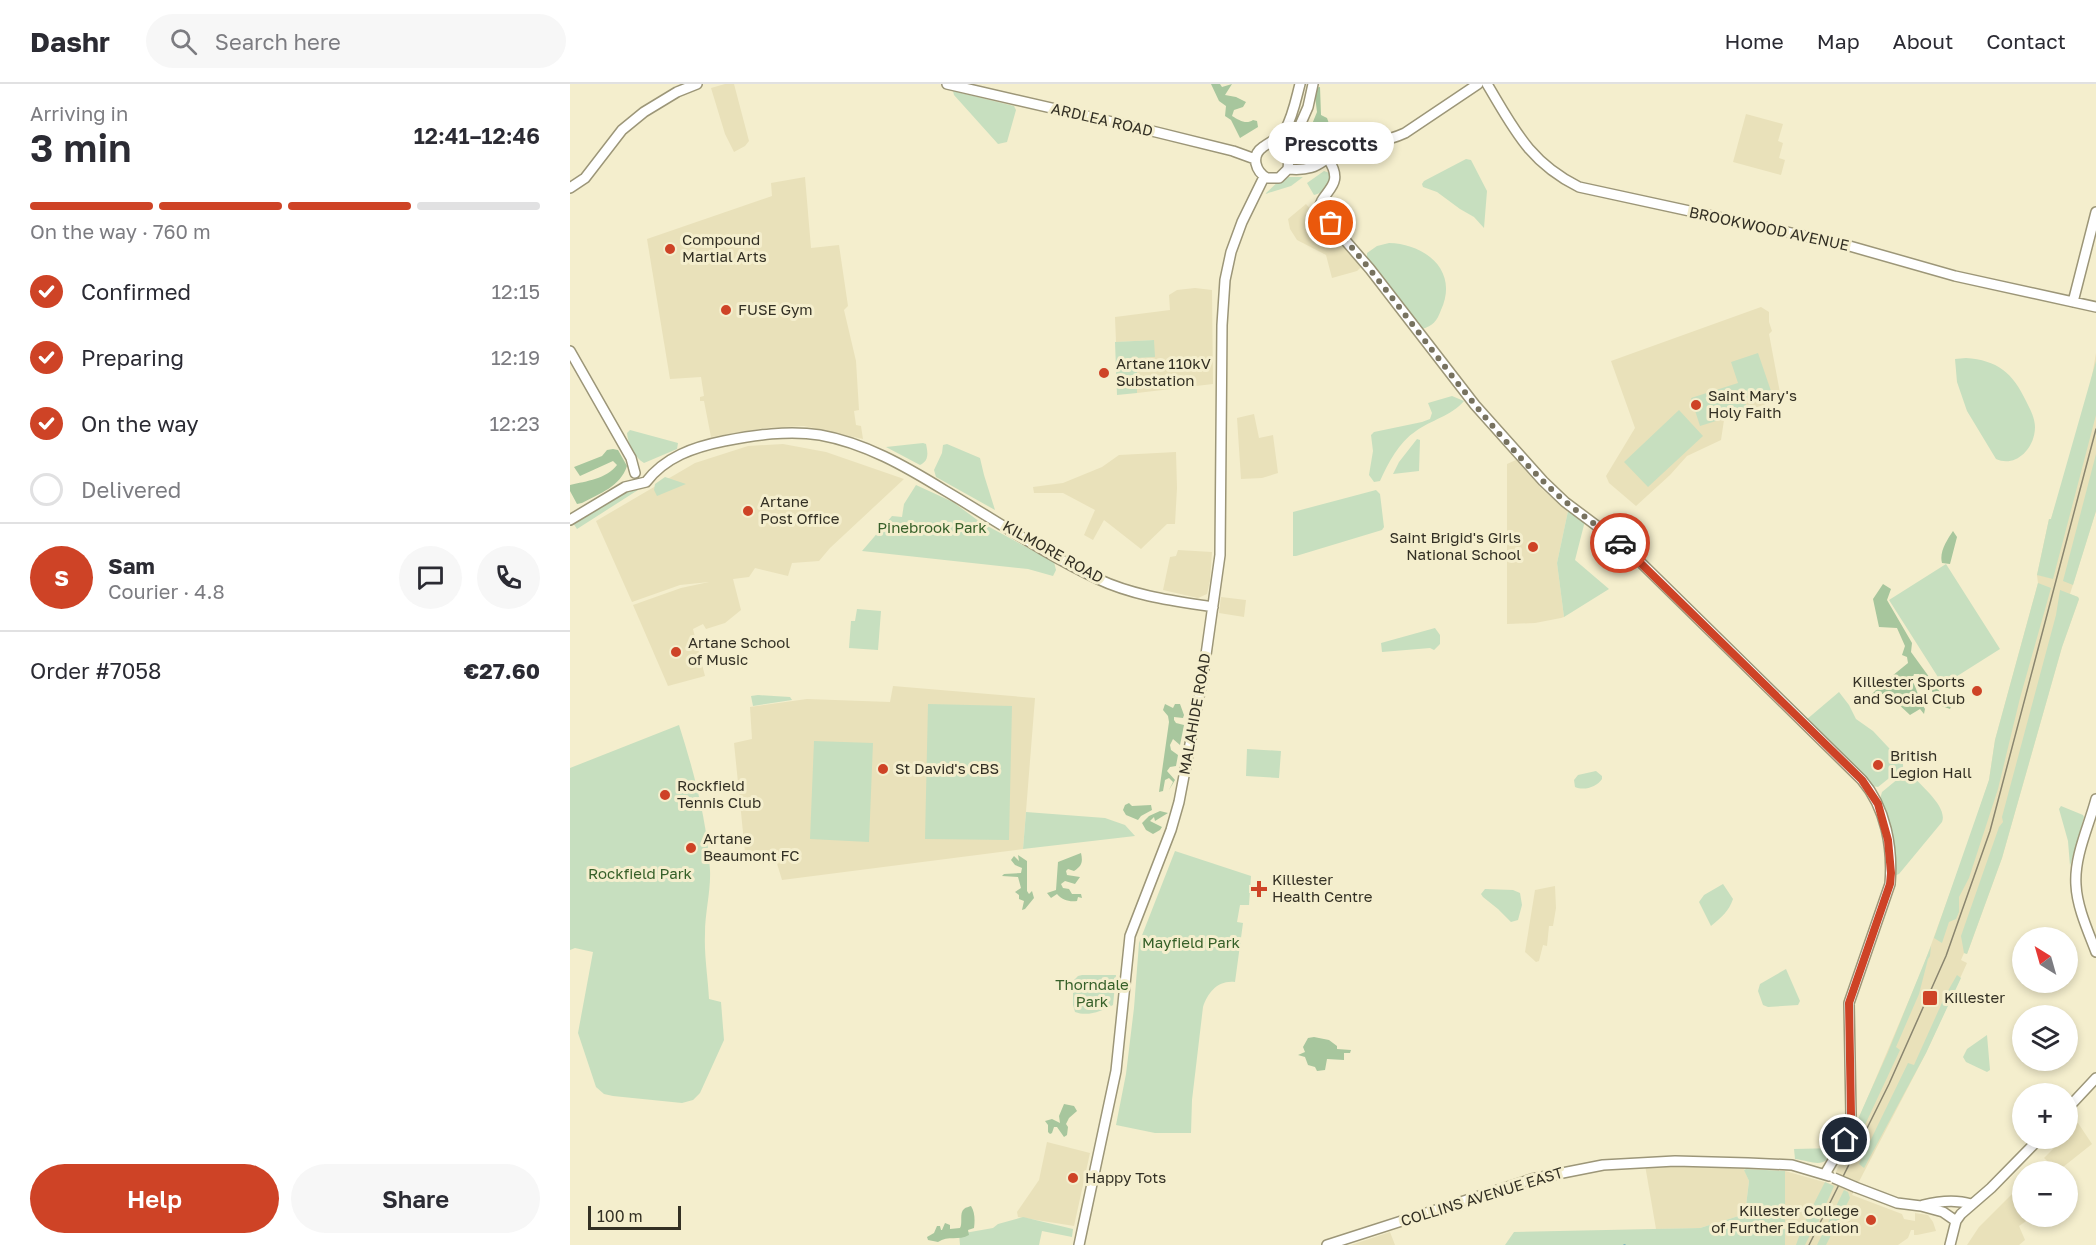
<!DOCTYPE html>
<html lang="en">
<head>
<meta charset="utf-8">
<style>
  :root { --surface:#fff; --page:#f7f7f7; --text:#2b2b33; --muted:#7c7c81; --line:#e1e1e2; --accent:#ce4326 }
  body { margin:0; font-family:"Golos Text",sans-serif; background:var(--page); color:var(--text); height:100vh; display:flex; flex-direction:column; font-size:22px; white-space:nowrap }
  * { box-sizing:border-box; margin:0 }
  p { font-size:20px; color:var(--muted) }
  .icon { flex:none; width:33px; height:33px; fill:none; stroke:currentColor; stroke-width:2; stroke-linecap:round; stroke-linejoin:round }
  .map { position:relative; flex:1; overflow:hidden }
  .sheet { display:flex; flex-direction:column; background:var(--surface); width:570px }
  .sheet>* { flex:none }
  .needle { width:39px; rotate:323deg }
  .controls { position:absolute; left:1442px; top:843px; display:grid; gap:12px }
  .controls a { display:grid; place-items:center; width:66px; height:66px; border-radius:50%; background:var(--surface); box-shadow:0 3px 9px #0003; font-size:30px }
  .scale { position:absolute; left:18px; bottom:15px; width:93px; box-sizing:border-box; padding-left:6px; border:3px solid #333024; border-top:0; font-size:16px; line-height:21px; white-space:nowrap; color:#333024; -webkit-text-stroke:4px #f4eecd; paint-order:stroke }
  .pin { position:absolute; display:grid; place-items:center; width:51px; height:51px; color:#fff; margin:-26px; border:3px solid #fff; border-radius:50%; box-shadow:0 2px 6px #0007 }
  .courier { position:absolute; display:grid; place-items:center; width:60px; height:60px; margin:-30px; border:4px solid #ce4326; border-radius:50%; background:#fff; color:#222; box-shadow:0 2px 8px #0007 }
  .bubble { position:absolute; height:42px; border-radius:21px; background:var(--surface); box-shadow:0 3px 9px #0003; font-size:20px; font-weight:600; line-height:42px; text-align:center }
  .overview em { font-style:normal; font-weight:600 }
  .overview div { display:flex; flex-direction:column-reverse }
  .overview { display:flex; align-items:center; justify-content:space-between; height:102px; padding:0 30px }
  h1 { font-size:39px; font-weight:600; line-height:45px }
  .bar { display:grid; grid-template-columns:repeat(4,1fr); gap:9px 6px; align-content:center; height:72px; padding:0 30px }
  .bar i { height:8px; border-radius:4px; background:var(--line) }
  .bar .current { background:var(--accent) }
  .bar p { grid-column:span 4 }
  .line { display:flex; align-items:center; gap:15px; padding:0 30px; border-top:2px solid var(--line) }
  .line div { flex:1 }
  .round { display:grid; place-items:center; flex:none; width:63px; height:63px; border-radius:32px; background:var(--page) }
  ol { padding:0 30px; list-style:none }
  li { display:flex; align-items:center; gap:18px; height:66px }
  li p { margin-inline-start:auto }
  li .icon { padding:6px; border-radius:50%; background:var(--accent); color:#fff; stroke-width:4 }
  li:last-child { color:var(--muted) }
  li i { width:33px; height:33px; border:3px solid var(--line); border-radius:50% }
  .action { display:flex; gap:12px; margin-top:auto; padding:12px 30px }
  .action a { flex:1; height:69px; border-radius:36px; background:var(--accent); color:#fff; font-size:24px; font-weight:600; line-height:69px; text-align:center }
  .action a+a { background:var(--page); color:var(--text) }
  header { display:flex; align-items:center; gap:36px; box-sizing:border-box; height:84px; padding:0 30px; background:var(--surface); border-bottom:2px solid var(--line) }
  header strong { font-size:28px }
  nav { display:flex; gap:33px; margin-inline-start:auto; font-size:21px }
  .search { width:420px; height:54px; background:var(--page); display:flex; align-items:center; gap:15px; box-sizing:border-box; padding:0 21px; border-radius:33px; color:var(--muted); font-size:22px }
  main { display:flex; flex:1; min-height:0 }
  .map>svg:first-child { display:block }
  .built { fill:#e9e1ba }
  .green { fill:#c7dfbf }
  .forest { fill:#a7c69d }
  .lines { fill:none; stroke-linecap:round; stroke-linejoin:round }
  .stream { stroke:#6fa9bb; stroke-width:1.5 }
  .secondary-casing { stroke:#9c9678; stroke-width:12 }
  .secondary { stroke:#fff; stroke-width:9 }
  .rail { stroke:#89856f; stroke-width:1.5 }
  .secondary-bridge-casing { stroke:#9c9678; stroke-width:12; stroke-linecap:butt }
  .secondary-bridge { stroke:#fff; stroke-width:9 }
  .done { stroke:#77725f; stroke-width:6; stroke-dasharray:0 10.8 }
  .route { stroke:#ce4326; stroke-width:8 }
  .poi-dot { fill:#ce4326; stroke:#f4eecd; stroke-width:2 }
  .labels { text-anchor:middle; stroke-width:6; stroke-linejoin:round; paint-order:stroke }
  .street-label { font-size:15px; fill:#333024; stroke:#f4eecd }
  .poi-label { font-size:15px; fill:#333024; stroke:#f4eecd; text-anchor:start }
  .park-label { font-size:15px; fill:#366029; stroke:#f4eecd }
</style>
</head>
<body>
<header>
<strong>Dashr</strong>
<div class="search"><svg class="icon" aria-label="search" viewBox="0 0 24 24"><circle cx="10" cy="10" r="6"/><path d="M15 15l6 6"/></svg>Search here</div>
<nav><a>Home</a><a>Map</a><a>About</a><a>Contact</a></nav>
</header>
<main>
<section class="sheet">
<div class="overview"><div><h1>3 min</h1><p>Arriving in</p></div><em>12:41–12:46</em></div>
<div class="bar"><i class="current"></i><i class="current"></i><i class="current"></i><i></i><p>On the way · 760 m</p></div>
<ol>
<li><svg class="icon" aria-label="check" viewBox="0 0 24 24"><path d="M5 12l5 5 9-10"/></svg>Confirmed<p>12:15</p></li>
<li><svg class="icon" aria-label="check" viewBox="0 0 24 24"><path d="M5 12l5 5 9-10"/></svg>Preparing<p>12:19</p></li>
<li><svg class="icon" aria-label="check" viewBox="0 0 24 24"><path d="M5 12l5 5 9-10"/></svg>On the way<p>12:23</p></li>
<li><i></i>Delivered</li>
</ol>
<div class="line" style="height:108px"><b class="round" style="background:var(--accent);color:#fff">S</b><div><b>Sam</b><p>Courier · 4.8</p></div><a class="round"><svg class="icon" aria-label="chat" viewBox="0 0 24 24"><path d="M4 5h16v11H9l-5 4z"/></svg></a><a class="round"><svg class="icon" aria-label="phone" viewBox="0 0 24 24"><path d="M5 4h4l2 5-3 2q2 4 5 5l2-3 5 2v4C11 20 4 13 5 4z"/></svg></a></div>
<div class="line" style="height:78px"><div>Order #7058</div><b>€27.60</b></div>
<div class="action"><a>Help</a><a>Share</a></div>
</section>
<div class="map">
<svg width="1526" height="1161" viewBox="0 0 1526 1161">
  <rect width="100%" height="100%" fill="#f4eecd"/>
  <path class="built" d="M155,0H164L179,57L175,62L164,68L155,50L141,4Z
    M1176,30L1213,40L1208,57L1213,59L1209,74L1215,76L1211,91L1163,78Z
    M235,93L241,164L269,161L278,222L274,226L286,277L289,326L284,327L286,341L291,342L293,355L234,342L195,344L141,353L134,317H130V313L134,312L131,293L100,295L77,155L202,112L201,99Z
    M736,120L781,172L785,169L792,182L787,187L762,194L756,171L727,156L720,145L718,135Z
    M625,204L642,206L643,300L567,309V274L584,273V256L546,258L545,233L600,226L599,211L607,206Z
    M1191,223L1199,228V238L1202,247L1199,250L1211,314L1154,336L1151,356L1117,372L1100,391L1066,422L1039,399L1036,392L1065,344L1041,277Z
    M1526,269V427L1500,510L1508,513L1509,515L1492,563L1432,774L1397,870L1394,869L1391,876L1397,879L1356,969L1282,1111L1332,1130L1334,1135L1345,1137V1129L1358,1131L1363,1138L1366,1147L1347,1151H1344V1146H1341L1338,1154L1328,1161H1215V1087L1261,1100L1353,883L1397,762L1419,696L1425,656L1468,499L1467,491L1479,435H1481L1492,400L1521,298Z
    M684,330L689,354L703,351L708,389L692,394L671,395L667,334Z
    M213,360L256,368L334,395L260,464L249,477L222,479L218,492L185,484L179,493L163,495L171,526L155,539L136,545L133,540L123,545L135,592L98,602L63,521L111,504L139,498L110,501L62,518L26,437L125,379L178,362Z
    M606,368L607,404L605,440H597L571,465L534,436L523,456L514,451L525,426L493,409H464L463,403L493,399L532,383L549,371Z
    M946,376L973,406L998,427L987,479L994,533L991,534L965,539L937,540V380Z
    M608,466L642,468L640,497L637,510L628,514L593,506L600,473L606,472Z
    M651,513L676,516L674,533L649,529Z
    M323,602L465,614L453,765L212,796L205,773L176,778L164,659L182,655L180,623L237,615L320,618Z
    M985,802L986,824L983,842H979L977,862L973,861L969,877L966,878L955,868L965,806Z
    M1508,1039L1522,1060L1488,1087L1474,1074L1493,1055L1497,1054V1050Z
    M477,1058L520,1069L504,1142L448,1133L447,1128L469,1096Z
    M1075,1081L1173,1082L1179,1097L1175,1130L1130,1144L1086,1145Z
    M1452,1100V1132L1462,1133L1449,1142L1455,1156L1449,1161H1397L1409,1143Z
    M820,1148L825,1161H781Z"/>
  <path class="green" d="M383,7L444,22L446,26L437,58L428,60L384,11Z
    M731,48L736,77L727,75L722,69Z
    M896,75L901,76L917,107L914,144L904,133L890,125L867,108L853,103L852,100L854,97Z
    M754,87L760,89C761,100 754,109 744,111L737,99Z
    M719,93H733L721,102L695,110L710,96Z
    M819,159C856,160 889,187 871,226C867,237 863,242 852,245L797,174V169L807,162Z
    M584,256L585,273L567,274V309L547,311L545,258Z
    M1188,269L1201,307L1175,317L1178,327L1130,342L1121,314L1168,299L1161,278Z
    M1396,274C1427,276 1443,289 1456,317C1460,325 1465,334 1465,343C1465,364 1446,384 1426,375L1397,327L1387,298L1385,275Z
    M1526,277V331L1483,495L1467,491L1479,435H1481Z
    M882,312L894,317C881,332 861,336 846,347C829,358 818,379 810,397L804,398L799,391L803,367L801,351L804,348L852,338L860,335L862,329L858,319Z
    M1109,326L1133,352L1078,403L1054,378Z
    M60,346L108,359L107,365L74,379C64,373 58,360 57,349Z
    M847,355L850,356L849,387L823,390L829,378Z
    M353,359L356,360C358,369 359,377 350,381L316,363Z
    M377,360L410,374L414,391L425,426L366,393L364,386L372,369L373,361Z
    M1526,370V427L1503,501L1493,497Z
    M95,393L116,400L87,412L84,406L85,400Z
    M346,401L383,418L410,438L484,478L486,486L483,492L458,485L292,467L322,432L332,433L334,420Z
    M66,404L68,406L7,445L3,439L54,407Z
    M806,406L810,410L814,443L812,446L726,472H723V428Z
    M998,427L1015,437L1005,476L1039,505L994,533L987,479Z
    M1376,480L1430,565L1373,601L1319,516Z
    M1468,499L1481,504L1450,614L1428,705L1399,794L1389,813V828L1386,835L1379,838L1372,859L1364,854L1419,696L1425,656Z
    M1490,506L1508,513L1509,515L1492,563L1432,774L1397,870L1394,869L1391,852L1429,743L1433,738L1432,733L1486,531Z
    M287,525L311,527L308,566L279,564L281,537H285Z
    M865,544L870,551V560L864,566L860,564L812,568L811,559Z
    M1269,608L1279,621L1286,635L1303,647L1333,679V683L1308,703L1302,702L1236,636Z
    M188,611L220,613L222,616L183,622L181,612Z
    M358,620L442,622L439,756L355,755Z
    M109,641C124,688 137,736 140,786C141,807 135,828 135,850C134,871 138,894 139,915L151,918L154,956L130,1009L123,1016L112,1019L43,1012L34,1010L26,1003L8,949L23,868L5,864L0,866V684Z
    M244,657L303,659L299,758L240,755Z
    M677,665L711,667L709,694L676,692Z
    M1026,687L1032,692V695C1027,703 1014,707 1005,703L1004,696L1008,691Z
    M1335,689L1341,690C1351,702 1378,723 1372,738L1329,790L1324,792L1316,735L1310,715L1312,708Z
    M1491,722L1513,731L1514,733L1500,782L1498,757L1489,725Z
    M456,728L535,734L555,741L565,752L453,765Z
    M605,767L681,792L679,821H670L667,838L673,839L665,898C648,896 638,908 633,923L622,1016L621,1049H585L546,1041L556,990L564,924L569,859Z
    M1153,800L1163,815C1159,827 1151,834 1141,842L1129,818L1134,811Z
    M915,805L943,806L950,809L952,821L948,836L941,838L928,825L913,813L911,810Z
    M1361,862L1360,872L1358,875L1349,910L1326,963L1330,966L1279,1075L1276,1068L1288,1035L1318,968Z
    M1216,885L1230,917L1228,921L1198,923L1193,921L1188,907L1190,900Z
    M512,891H546L543,921C532,927 518,933 505,928L503,921V897L508,892Z
    M1387,891L1391,894L1356,969L1294,1084L1289,1080L1338,979L1344,981L1375,912Z
    M1417,951L1420,986L1417,988L1396,978L1393,973L1397,965Z
    M1266,1064C1254,1086 1246,1078 1225,1075L1224,1065Z
    M1176,1085L1215,1087V1161H935L944,1148L1130,1144L1175,1130L1179,1097L1174,1086Z
    M1255,1098L1264,1102L1247,1141L1244,1143L1235,1161H1226L1233,1141Z
    M1274,1106L1278,1108L1280,1114L1256,1161H1247Z
    M453,1133L503,1145L502,1153L472,1147L469,1161H390L389,1150L423,1144L428,1140Z"/>
  <path class="forest" d="M641,0H650L652,3L662,0L655,11L666,13L676,18L673,23L664,26L662,32C669,36 676,41 683,36L687,37L688,43L670,54L661,36L655,32L656,22L649,17Z
    M750,3L751,31L757,34L763,51L762,62L756,66L740,60L738,50L747,28L744,4Z
    M43,365L48,366L57,382C50,403 30,409 12,419L7,420L0,407V401C17,397 36,395 47,381L43,377L10,392L4,383L32,372L37,366Z
    M1383,447L1387,453L1380,480L1372,479C1369,468 1377,456 1383,447Z
    M1313,500L1321,505L1317,516L1342,559L1341,568L1370,608L1383,617L1380,625L1372,622C1370,620 1369,616 1367,613C1361,603 1351,606 1349,590H1344L1342,596C1347,605 1349,616 1355,625L1354,630L1350,625L1340,631L1326,618L1321,608L1312,610L1297,621L1294,618L1311,601L1338,579L1337,573L1332,571L1335,562L1327,544L1309,543L1303,515Z
    M595,620L603,624L605,620H610L614,631L613,634L604,633V636L606,639L614,641L610,661L603,655L600,661L601,666L608,671L606,682L600,683L597,687L605,696L599,706L603,698L599,694L595,696L593,707L589,708L599,638L598,632L593,626Z
    M559,719L562,722L581,721L582,726L571,732L568,736L556,731L553,726L555,721Z
    M590,727L598,729L585,737L584,733L580,737L592,743L590,746L583,750L576,746L572,739L579,732Z
    M511,769C513,778 512,782 504,787L498,785L496,787L497,791L510,793L505,800L495,797L491,800L493,804L499,805L502,810H511L512,814L508,813L507,817C499,818 492,816 487,810L481,814L477,809L486,806L488,778Z
    M448,771L457,777V807L459,810L462,807L464,814L455,825L452,826L454,817L449,815V811L445,808L451,804L448,793L432,792L434,790L451,789L452,784L445,781L441,776L444,772L449,777Z
    M744,953L759,956L767,962V965L781,966L780,969H774V976L757,975L755,986L747,987L745,983L738,981L735,973L728,971L735,968L733,963L738,954Z
    M494,1020L504,1022L507,1027L499,1034L496,1040L498,1043L497,1051L494,1053L487,1043H484L482,1049L480,1050L478,1048V1041L475,1037L482,1035L490,1039L489,1032Z
    M401,1122C405,1128 405,1137 404,1144L398,1146L399,1151C389,1157 378,1151 368,1158L358,1156L357,1153L364,1149L367,1142H370L371,1146H372L375,1139L380,1141V1145L390,1144C393,1139 389,1129 394,1125C396,1123 399,1123 401,1122Z"/>
  <g class="lines">
    <path class="stream" d="M1054,1161H1055"/>
    <g class="secondary-casing">
      <path id="secondary" d="M377,0L586,48L663,67L685,75
        M730,0C726,15 723,32 715,46C708,55 701,57 693,63C680,72 686,88 697,94H709L718,85L720,64L738,23L743,0
        M917,0C944,45 959,78 1009,103L1276,161L1385,192L1526,223
        M758,75C777,103 750,107 749,126L800,185L905,321L973,397L995,418L1055,463L1292,696C1316,724 1323,764 1320,800L1279,919L1281,1031L1275,1056L1255,1090
        M718,85C752,88 749,74 775,66C795,60 816,58 835,49L908,0
        M0,104L15,94L52,46L74,28L107,8L127,0
        M1503,218L1526,128
        M0,267L61,374L65,389
        M0,436L55,403L76,398C95,373 124,363 154,357C185,351 218,346 250,351C295,359 335,382 374,406C425,436 475,470 528,495C564,512 605,517 643,523
        M1526,715C1519,742 1504,772 1506,801C1507,823 1518,847 1526,868
        M1497,1025L1526,994
        M1285,1103L1327,1119L1351,1122L1373,1128L1386,1137
        M1353,1121C1369,1117 1385,1115 1401,1120
        M509,1161L546,987L560,852L601,746L609,718L633,592L650,471L652,241L655,196L661,168L672,138L694,93
        M757,1161L962,1095L1033,1081L1105,1077L1178,1079L1222,1081L1259,1092
        M1380,1161L1386,1137L1391,1130L1421,1104L1470,1054"/>
    </g>
    <use href="#secondary" class="secondary"/>
    <path class="rail" d="M1239,1161L1319,1000L1376,872L1420,747L1526,345"/>
    <g class="secondary-bridge-casing">
      <path id="secondary-bridge" d="M1264,1094L1285,1103"/>
    </g>
    <use href="#secondary-bridge" class="secondary-bridge"/>
  </g>
  <g class="lines">
    <path class="done" d="M761,139C835,223 895,320 976,400C998,422 1025,440 1050,459"/>
    <path class="route" d="M1050,459L1292,696L1308,720L1318,756L1321,789L1320,800L1279,919L1281,1031L1275,1056"/>
  </g>
  <g class="poi-dot">
    <circle cx="100" cy="165" r="6"/>
    <circle cx="156" cy="226" r="6"/>
    <circle cx="534" cy="289" r="6"/>
    <circle cx="1126" cy="321" r="6"/>
    <circle cx="178" cy="427" r="6"/>
    <circle cx="963" cy="463" r="6"/>
    <circle cx="106" cy="568" r="6"/>
    <circle cx="1407" cy="607" r="6"/>
    <circle cx="1308" cy="681" r="6"/>
    <circle cx="313" cy="685" r="6"/>
    <circle cx="95" cy="711" r="6"/>
    <circle cx="121" cy="764" r="6"/>
    <path d="M686 796h6v6h6v6h-6v6h-6v-6h-6v-6h6z"/>
    <rect x="1352" y="906" width="16" height="16" rx="3"/>
    <circle cx="503" cy="1094" r="6"/>
    <circle cx="1301" cy="1136" r="6"/>
  </g>
  <g class="labels">
    <g class="street-label">
      <text transform="translate(532 36) rotate(13)" y="5">ARDLEA ROAD</text>
      <text transform="translate(1199 145) rotate(12)" y="5">BROOKWOOD AVENUE</text>
      <text transform="translate(483 468) rotate(29)" y="5">KILMORE ROAD</text>
      <text transform="translate(625 630) rotate(-80)" y="5">MALAHIDE ROAD</text>
      <text transform="translate(912 1113) rotate(-17)" y="5">COLLINS AVENUE EAST</text>
    </g>
    <g class="poi-label">
      <text x="112" y="161">Compound<tspan x="112" dy="17">Martial Arts</tspan></text>
      <text x="168" y="231">FUSE Gym</text>
      <text x="546" y="285">Artane 110kV<tspan x="546" dy="17">Substation</tspan></text>
      <text x="1138" y="317">Saint Mary's<tspan x="1138" dy="17">Holy Faith</tspan></text>
      <text x="190" y="423">Artane<tspan x="190" dy="17">Post Office</tspan></text>
      <text x="951" y="459" text-anchor="end">Saint Brigid's Girls<tspan x="951" dy="17">National School</tspan></text>
      <text x="118" y="564">Artane School<tspan x="118" dy="17">of Music</tspan></text>
      <text x="1395" y="603" text-anchor="end">Killester Sports<tspan x="1395" dy="17">and Social Club</tspan></text>
      <text x="1320" y="677">British<tspan x="1320" dy="17">Legion Hall</tspan></text>
      <text x="325" y="690">St David's CBS</text>
      <text x="107" y="707">Rockfield<tspan x="107" dy="17">Tennis Club</tspan></text>
      <text x="133" y="760">Artane<tspan x="133" dy="17">Beaumont FC</tspan></text>
      <text x="702" y="801">Killester<tspan x="702" dy="17">Health Centre</tspan></text>
      <text x="1374" y="919">Killester</text>
      <text x="515" y="1099">Happy Tots</text>
      <text x="1289" y="1132" text-anchor="end">Killester College<tspan x="1289" dy="17">of Further Education</tspan></text>
    </g>
    <g class="park-label">
      <text x="362" y="449">Pinebrook Park</text>
      <text x="70" y="795">Rockfield Park</text>
      <text x="621" y="864">Mayfield Park</text>
      <text x="522" y="906">Thorndale<tspan x="522" dy="17">Park</tspan></text>
    </g>
  </g>
</svg>
<div class="controls">
<a><svg class="needle" viewBox="-14 -14 28 28"><path d="M0-13l5 13h-10z" fill="#e53935"/><path d="M0 13l5-13h-10z" fill="#7c7c81"/></svg></a>
<a><svg class="icon" aria-label="layers" viewBox="0 0 24 24"><path d="M12 4l9 5-9 5-9-5zM3 14l9 5 9-5"/></svg></a>
<a>+</a>
<a>−</a>
</div>
<div class="scale">100 m</div>
<div class="pin" style="left:761px;top:139px;background:#ea580c"><svg class="icon" aria-label="bag" viewBox="0 0 24 24"><path d="M5 8h14l-1 12H6zM9 8a3 3 0 0 1 6 0"/></svg></div>
<div class="pin" style="left:1275px;top:1056px;background:#1f2937"><svg class="icon" aria-label="home" viewBox="0 0 24 24"><path d="M3 11l9-7 9 7M6 9v11h12V9"/></svg></div>
<div class="courier" style="left:1050px;top:459px"><svg class="icon" aria-label="car" viewBox="0 0 24 24"><path d="M5 17H2v-5l4-1 3-4h7l3 4 3 1v5h-3M9 17h6M6 11h13"/><circle cx="7" cy="17" r="2"/><circle cx="17" cy="17" r="2"/></svg></div>
<div class="bubble" style="left:698px;top:38px;width:126px">Prescotts</div>
</div>
</main>
</body>
</html>
